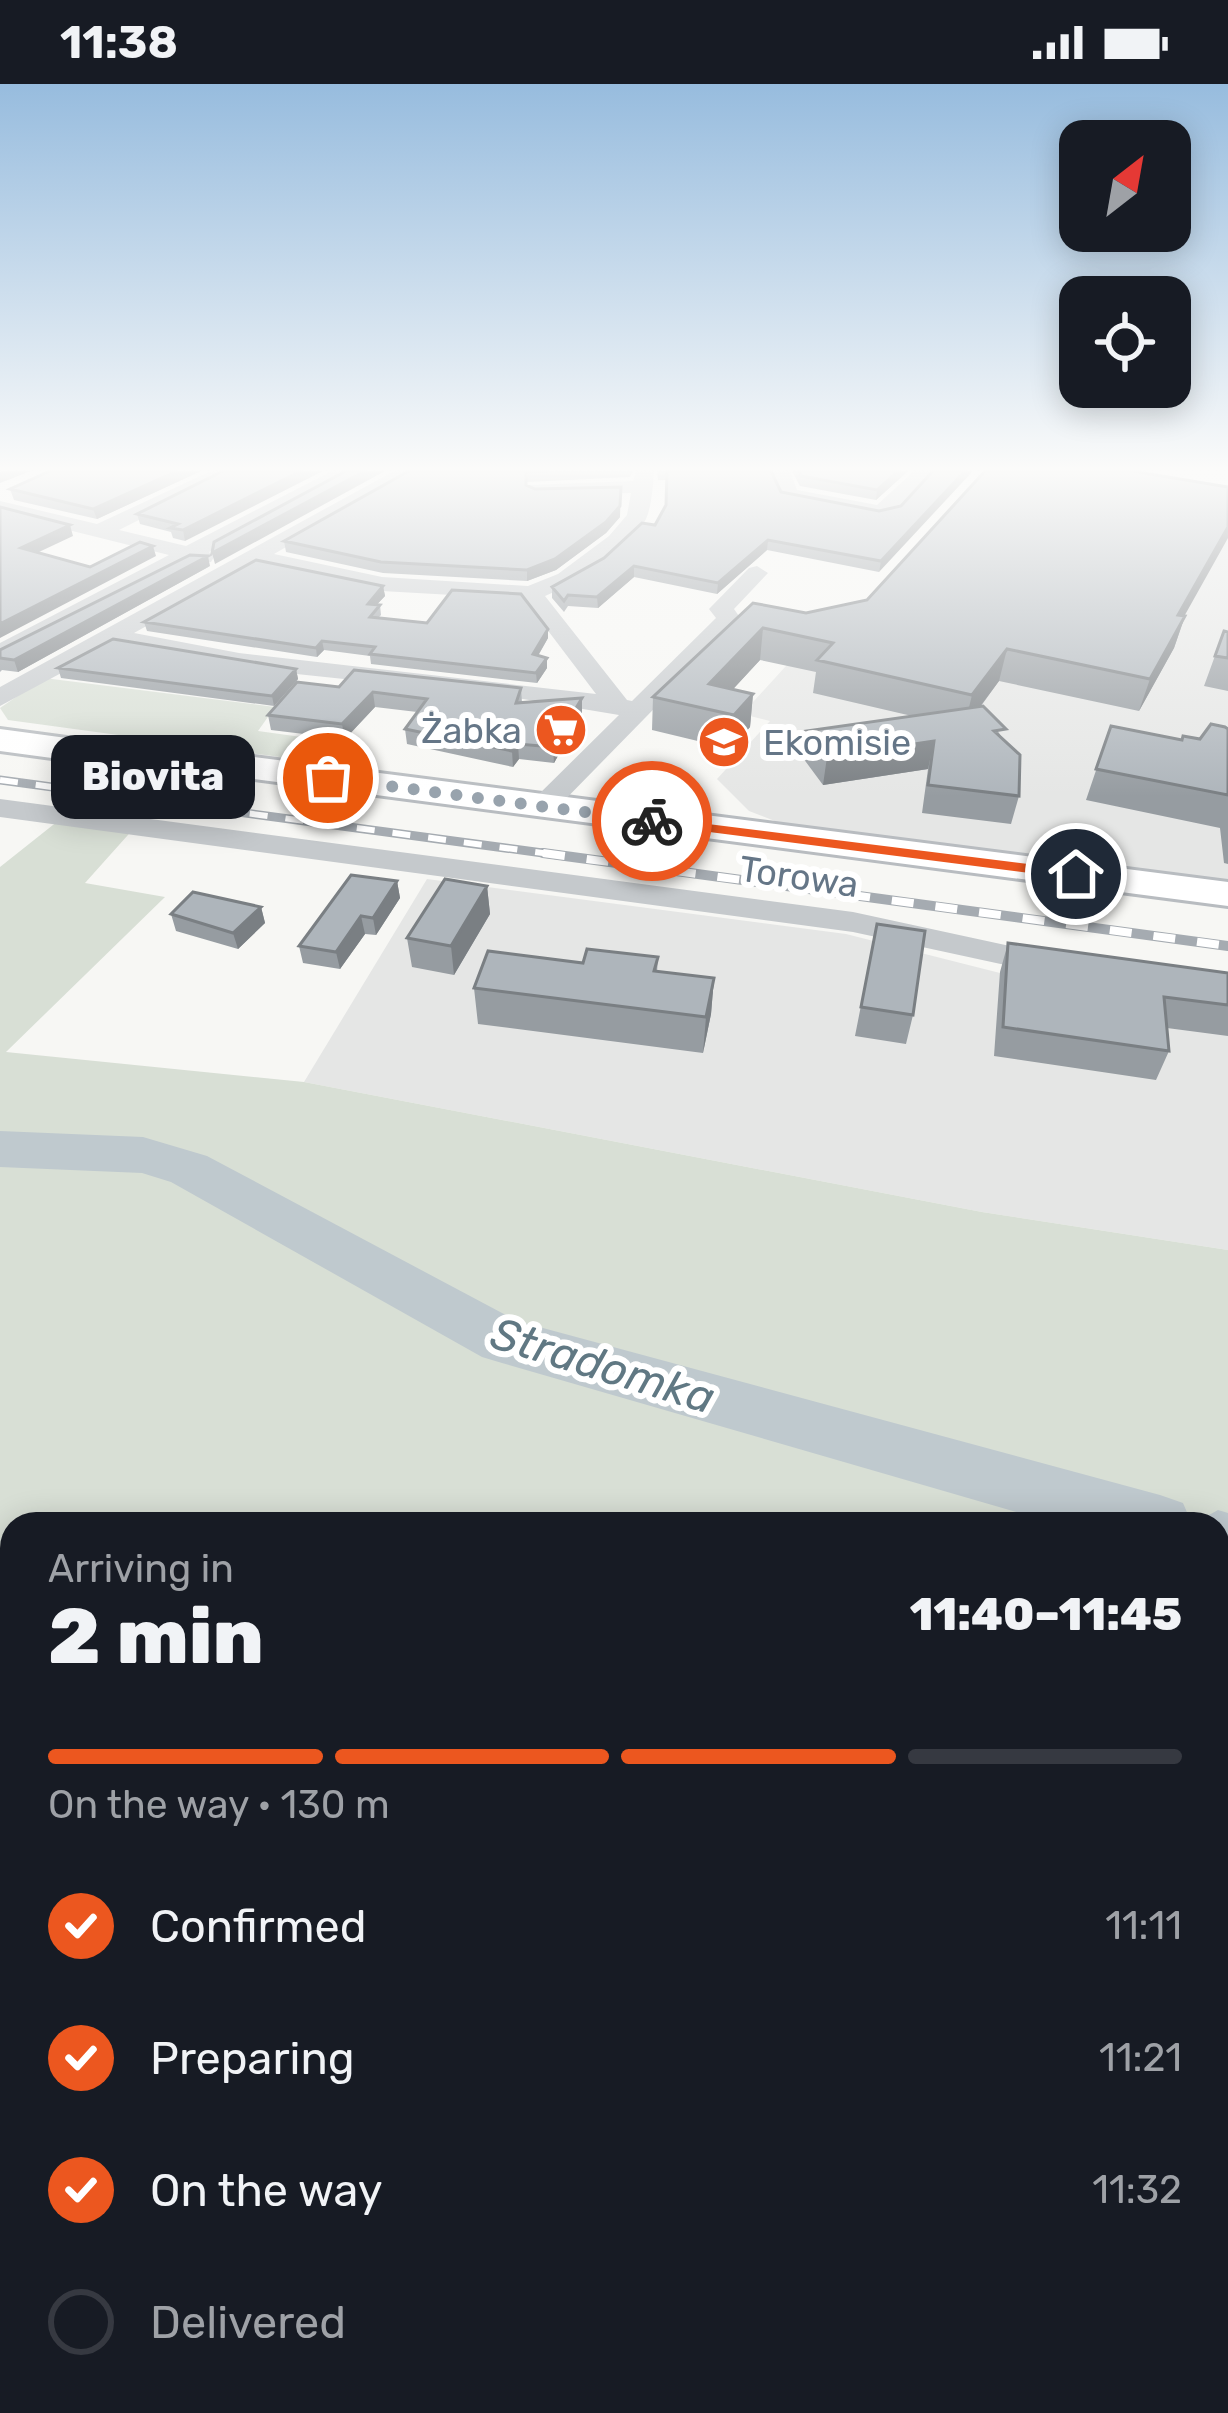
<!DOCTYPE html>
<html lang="en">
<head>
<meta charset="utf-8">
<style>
  :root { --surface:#171b24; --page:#20242c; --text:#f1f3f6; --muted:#9ea1a6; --line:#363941; --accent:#ec571f }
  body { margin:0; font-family:Rubik,sans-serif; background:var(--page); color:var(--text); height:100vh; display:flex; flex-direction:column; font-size:45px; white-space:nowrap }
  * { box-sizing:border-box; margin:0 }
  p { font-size:39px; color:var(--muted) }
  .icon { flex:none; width:66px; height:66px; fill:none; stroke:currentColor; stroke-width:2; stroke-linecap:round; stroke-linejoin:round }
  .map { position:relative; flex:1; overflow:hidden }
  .details { position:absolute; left:0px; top:1428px; width:1230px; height:903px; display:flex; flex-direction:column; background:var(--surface); border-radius:36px 36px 0 0; box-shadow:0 6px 30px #0003 }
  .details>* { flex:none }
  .needle { width:78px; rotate:31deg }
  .controls { position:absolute; left:1059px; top:36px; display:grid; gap:24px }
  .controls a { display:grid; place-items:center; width:132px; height:132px; border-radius:24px; background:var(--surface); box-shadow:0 6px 30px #0003; font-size:60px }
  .pin { position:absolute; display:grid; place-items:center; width:102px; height:102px; color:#fff; margin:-51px; border:6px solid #fff; border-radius:50%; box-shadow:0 3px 12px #0007 }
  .courier { position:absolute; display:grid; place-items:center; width:120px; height:120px; margin:-60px; border:9px solid #ec571f; border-radius:50%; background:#fff; color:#222; box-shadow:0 3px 15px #0007 }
  .bubble { position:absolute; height:84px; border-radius:24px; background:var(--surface); box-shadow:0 6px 30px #0003; font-size:39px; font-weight:800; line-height:84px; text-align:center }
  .summary em { font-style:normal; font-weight:800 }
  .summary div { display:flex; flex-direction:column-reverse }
  .summary { display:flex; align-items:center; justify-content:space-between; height:204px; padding:0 48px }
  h1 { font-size:78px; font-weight:800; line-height:90px }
  .bar { display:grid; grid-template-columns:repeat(4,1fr); gap:18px 12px; align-content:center; height:144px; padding:0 48px }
  .bar i { height:15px; border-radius:9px; background:var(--line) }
  .bar .current { background:var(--accent) }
  .bar p { grid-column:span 4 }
  ol { padding:0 48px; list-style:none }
  li { display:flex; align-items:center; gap:36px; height:132px }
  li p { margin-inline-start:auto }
  li .icon { padding:12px; border-radius:50%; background:var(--accent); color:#fff; stroke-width:4 }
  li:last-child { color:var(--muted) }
  li i { width:66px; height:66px; border:6px solid var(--line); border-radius:50% }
  .status { display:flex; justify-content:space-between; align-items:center; height:84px; padding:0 60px; background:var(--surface); direction:ltr }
  .status svg { height:33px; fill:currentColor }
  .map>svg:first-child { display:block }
  .built { fill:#e5e6e5 }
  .green { fill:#d8dfd5 }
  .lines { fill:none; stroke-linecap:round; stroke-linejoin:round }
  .river { fill:#bfc9ce; fill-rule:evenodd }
  .major-casing { stroke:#b8bcc0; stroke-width:6 }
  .minor { fill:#c5c9cc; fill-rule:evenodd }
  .major { fill:#fff; fill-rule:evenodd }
  .rail-far1-casing { stroke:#a5abb1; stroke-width:9 }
  .rail-casing { stroke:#a5abb1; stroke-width:10 }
  .rail-far1 { stroke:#fff; stroke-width:6; stroke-dasharray:18; stroke-linecap:butt }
  .rail { stroke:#fff; stroke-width:8; stroke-dasharray:22; stroke-linecap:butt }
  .wall { fill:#969ca1 }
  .shaded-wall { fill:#7a7f83 }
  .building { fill:#aeb5bb; stroke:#7a7f83; stroke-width:3 }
  .route { fill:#ec571f }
  .done { stroke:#98a3ad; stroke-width:12; stroke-dasharray:0 21.6 }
  .labels { text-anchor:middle; stroke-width:12; stroke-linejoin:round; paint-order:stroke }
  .far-poi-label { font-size:36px; fill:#657687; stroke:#fff; text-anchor:end }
  .far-street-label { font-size:36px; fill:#657687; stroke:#fff }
  .water-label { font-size:45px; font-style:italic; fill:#607883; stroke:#fff }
</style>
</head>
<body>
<div class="status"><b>11:38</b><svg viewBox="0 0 49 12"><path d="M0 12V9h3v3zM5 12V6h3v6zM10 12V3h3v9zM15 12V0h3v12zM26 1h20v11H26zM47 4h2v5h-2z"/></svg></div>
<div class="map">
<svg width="1228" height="2329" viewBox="0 0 1228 2329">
  <rect width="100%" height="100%" fill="#f7f7f4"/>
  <path class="built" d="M1228,417V810L780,739L749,727L717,695L770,637L742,630L817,548Z
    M427,795L846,850L1000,889L1228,921V1166L982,1128L304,998Z"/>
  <path class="green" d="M44,594L275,623L258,647L345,659L332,680L8,636L0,624Z
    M63,733L136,742L85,799L165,813L6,968L304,998L982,1128L1228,1166V1667L1218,1694V1440H12V2296L0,2297V783Z"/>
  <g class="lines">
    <path class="river" d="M0,1047L143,1053L207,1072L517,1237L1160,1411L1183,1419L1192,1440H1058L502,1279L482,1273L171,1098L142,1089L0,1083Z
      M1218,1426L1228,1429V1489L1218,1486V1440H1193Z"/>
    <g class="major-casing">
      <path id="major" d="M0,645L163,667L200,666L1228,798V822L200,688L163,689L0,667Z"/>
    </g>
    <path class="minor" d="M211,387H236L119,446L186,462L332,387H356L209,468L214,473L211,478L192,477L0,576V559L169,471L0,429V417L97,440Z
      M394,387H418L274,470L382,493L528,502L558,490L609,452L627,431L631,409L537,411L530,409V401L633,397L636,387H654C653,401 652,421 646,435C627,471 581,497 545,512L627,616L632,617L716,534L709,525L749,484L757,482L768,489L734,525L741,535L737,540L551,730L541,733L526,724L531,718L619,631L505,612L239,584L115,560L0,622V603ZM257,480L382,507L524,515L596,610L239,569L134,549Z
      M771,387H790L797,406L877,421L914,387H934L896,429L889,431L877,433L781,414Z
      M0,715L853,828L1060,873L1072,876L1077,883L1072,890L1060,893L853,848L0,733Z"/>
    <use href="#major" class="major"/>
    <g class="rail-far1-casing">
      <path id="rail-far1" d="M0,696L565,772"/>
    </g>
    <g class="rail-casing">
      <path id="rail" d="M543,769L1228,862"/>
    </g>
    <use href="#rail-far1" class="rail-far1"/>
    <use href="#rail" class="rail"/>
  </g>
  <path class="wall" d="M201,387L97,435L14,416L10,405Z
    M223,387L185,457L173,454L171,448L140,440L137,430Z
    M409,387H633L630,393L527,398V402L620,433L606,449L556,486L527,497L383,489L286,468L284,457Z
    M657,387H771L781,408L879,427L901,422L879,488L767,466L717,510L634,493L598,524L568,522L564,528L552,514V503L604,474L655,441L666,421L667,396H658Z
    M792,387H908L876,416L800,402Z
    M210,482L18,588L2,586L0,588V566Z
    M383,502L385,512L376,521H380L381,531L379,533L427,539L548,545V554L538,572L547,584L537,599L371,580L370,572L324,566L317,573L147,547L144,538Z
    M753,519L806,529L1185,532L1174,564L1139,627L999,597L981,622L1003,655L1019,712L1011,740L922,729L928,685L823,701L803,674L806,647L912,632L813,609L816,588L760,576L732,606L753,610L750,643L731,665L652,646L653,613Z
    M1224,547L1228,548V607L1204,602Z
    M58,584L296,585L298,595L274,622L61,594Z
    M339,603L521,604L522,619L582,629L554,679L519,675L513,683L407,660L405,645L417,628L375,623L345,655L271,646L268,631Z
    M1111,642L1182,656L1200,655L1228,645V780L1224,779L1220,744L1086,716Z
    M397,797L400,814L376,851L365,850L340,885L303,879L299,862Z
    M487,802L490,830L454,891L412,883L407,854Z
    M261,823L265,839L238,865L176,847L171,830Z
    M877,840L913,931L906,960L855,952Z
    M1008,859L1228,889V952L1167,944L1169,967L1156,996L994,972L1000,888Z
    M658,873L657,888L714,894L711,930L703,969L478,940L474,904L583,879Z
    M819,2319H845L857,2329H815Z"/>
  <path class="shaded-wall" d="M2,387H31L0,399V388Z
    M177,387H201L97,435L93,425Z
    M301,387H323L185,457L183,446Z
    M365,387H385L215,480L212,469Z
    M898,387H908L876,416L877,406Z
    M965,387H973L879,488L881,477Z
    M621,403L620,433L606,449L556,486L527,497V486Z
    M70,441L73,452L24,475L21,464Z
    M1228,443V454L1167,563L1178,531Z
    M768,456L767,466L717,510L718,499Z
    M153,462L156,472L0,554V540Z
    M208,472L210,482L18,588L14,576Z
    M634,482V493L598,524L597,513Z
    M383,502L385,512L369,529L368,520Z
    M1185,532L1174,564L1139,627L1150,595Z
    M763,544L760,576L713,627L709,600Z
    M548,545V554L533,580V570Z
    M322,557L324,566L317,573L316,564Z
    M1007,565L999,597L964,644L972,611Z
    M547,574V584L537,599L536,589Z
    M296,585L298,595L274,622L272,612Z
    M373,608L375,623L345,655L342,640Z
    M753,610L750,643L731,665L734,631Z
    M582,614V629L554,679L553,663Z
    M934,657L928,685L823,701L827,673Z
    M518,660L519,675L513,683L512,667Z
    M397,797L400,814L376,851L373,834Z
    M487,802L490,830L454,891L451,862Z
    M261,823L265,839L238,865L233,849Z
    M361,832L365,850L340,885L336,868Z
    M714,894L711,930L703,969L706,933Z"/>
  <path class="building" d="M50,387H177L93,425L10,405Z
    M223,387H301L183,446L170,444L178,440L137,430Z
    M346,387H365L212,469L214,458Z
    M409,387H548L526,388V401L535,405L621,403L620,422L606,438L555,475L527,486L381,478L284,457Z
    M667,387H771L781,408L879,427L901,422L933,387H965L881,477L768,456L718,499L634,482L597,513L568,511L564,517L552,503L604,474L642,439L655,441L666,421Z
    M799,387H898L877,406L801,392Z
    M985,387H1132L1228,403V443L1178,531L1185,532L1150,595L1007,565L972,611L817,576L833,559L763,544L709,600L753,610L734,631L653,613L753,519L806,529L867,516Z
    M0,423L70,441L21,464L90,483L140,458L153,462L0,540Z
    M190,471L208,472L14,576L0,574V566Z
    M256,476L383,502L368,520L380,521L370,533L427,539L452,506L521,510L548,545L533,570L547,574L536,589L370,570L375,563L322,557L316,564L144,538Z
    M1224,547L1228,548V574L1215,572Z
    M113,555L296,585L272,612L58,584Z
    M354,586L521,604L516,619L582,614L553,663L518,660L512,667L405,645L427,615L373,608L342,640L268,631L297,598L339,603Z
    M983,622L1006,645L994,647L1020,671L1019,712L928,701L934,657L827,673L806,647Z
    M1211,640L1225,643L1228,645V711L1096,685L1111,642L1182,656L1183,652L1200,655Z
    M351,791L397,797L373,834L361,832L336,868L299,862Z
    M445,795L487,802L451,862L407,854Z
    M193,808L261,823L233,849L171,830Z
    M877,840L925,847L913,931L861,923Z
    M1008,859L1228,889V921L1164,913L1169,967L1003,943Z
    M587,865L658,873L654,887L714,894L706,933L474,904L488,867L583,879Z
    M828,2319H845L857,2329H824Z"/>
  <linearGradient id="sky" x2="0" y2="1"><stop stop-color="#97bcde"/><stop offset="0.54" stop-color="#fbfbfa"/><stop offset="1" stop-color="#fbfbfa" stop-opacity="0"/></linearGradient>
  <rect width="1228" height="713" fill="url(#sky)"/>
  <path class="route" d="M652,733L1076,786L1084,790L1076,795L647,740Z"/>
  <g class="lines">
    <path class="done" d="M328,694L652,737"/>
  </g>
  <defs>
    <g id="supermarket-disc" transform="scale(2.7)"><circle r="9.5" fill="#ec571f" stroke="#fff"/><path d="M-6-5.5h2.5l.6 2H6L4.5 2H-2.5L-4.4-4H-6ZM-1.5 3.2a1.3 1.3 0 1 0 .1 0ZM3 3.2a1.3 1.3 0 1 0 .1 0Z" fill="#fff"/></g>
    <g id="school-disc" transform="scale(2.7)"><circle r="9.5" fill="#ec571f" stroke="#fff"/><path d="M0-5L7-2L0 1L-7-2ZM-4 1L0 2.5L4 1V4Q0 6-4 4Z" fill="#fff"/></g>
  </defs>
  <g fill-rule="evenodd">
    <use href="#supermarket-disc" x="561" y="646"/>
    <use href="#school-disc" x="724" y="658"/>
  </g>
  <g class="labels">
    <g class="far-poi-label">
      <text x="522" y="659">Żabka</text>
      <text x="763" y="671" text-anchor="start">Ekomisie</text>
    </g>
    <g class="far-street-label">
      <text transform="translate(799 792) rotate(8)" y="13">Torowa</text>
    </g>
    <g class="water-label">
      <text transform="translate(603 1281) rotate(17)" y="16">Stradomka</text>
    </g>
  </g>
</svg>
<div class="controls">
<a><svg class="needle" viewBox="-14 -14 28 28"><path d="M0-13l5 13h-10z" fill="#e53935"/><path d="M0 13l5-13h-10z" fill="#9ea1a6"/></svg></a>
<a><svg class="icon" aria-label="locate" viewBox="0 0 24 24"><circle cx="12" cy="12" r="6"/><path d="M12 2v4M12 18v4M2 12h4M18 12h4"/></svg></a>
</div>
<div class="pin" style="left:328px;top:694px;background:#ea580c"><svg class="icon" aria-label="bag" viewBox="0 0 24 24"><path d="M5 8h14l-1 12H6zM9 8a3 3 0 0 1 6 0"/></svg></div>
<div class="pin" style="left:1076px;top:790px;background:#1f2937"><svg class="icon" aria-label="home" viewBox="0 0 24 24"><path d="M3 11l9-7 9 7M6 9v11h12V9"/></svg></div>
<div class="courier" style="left:652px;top:737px"><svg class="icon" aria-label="bike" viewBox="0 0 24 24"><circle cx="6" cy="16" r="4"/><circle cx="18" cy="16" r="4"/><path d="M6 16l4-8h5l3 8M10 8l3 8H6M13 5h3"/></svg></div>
<div class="bubble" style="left:51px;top:651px;width:204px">Biovita</div>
<section class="details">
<div class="summary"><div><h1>2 min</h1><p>Arriving in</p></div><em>11:40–11:45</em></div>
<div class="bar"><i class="current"></i><i class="current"></i><i class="current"></i><i></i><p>On the way · 130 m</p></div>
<ol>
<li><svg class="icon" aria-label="check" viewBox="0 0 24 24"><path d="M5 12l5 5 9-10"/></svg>Confirmed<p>11:11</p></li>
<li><svg class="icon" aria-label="check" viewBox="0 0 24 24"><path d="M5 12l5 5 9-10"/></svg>Preparing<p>11:21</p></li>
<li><svg class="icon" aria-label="check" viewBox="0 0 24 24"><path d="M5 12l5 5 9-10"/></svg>On the way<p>11:32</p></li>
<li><i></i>Delivered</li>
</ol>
</section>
</div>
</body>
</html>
